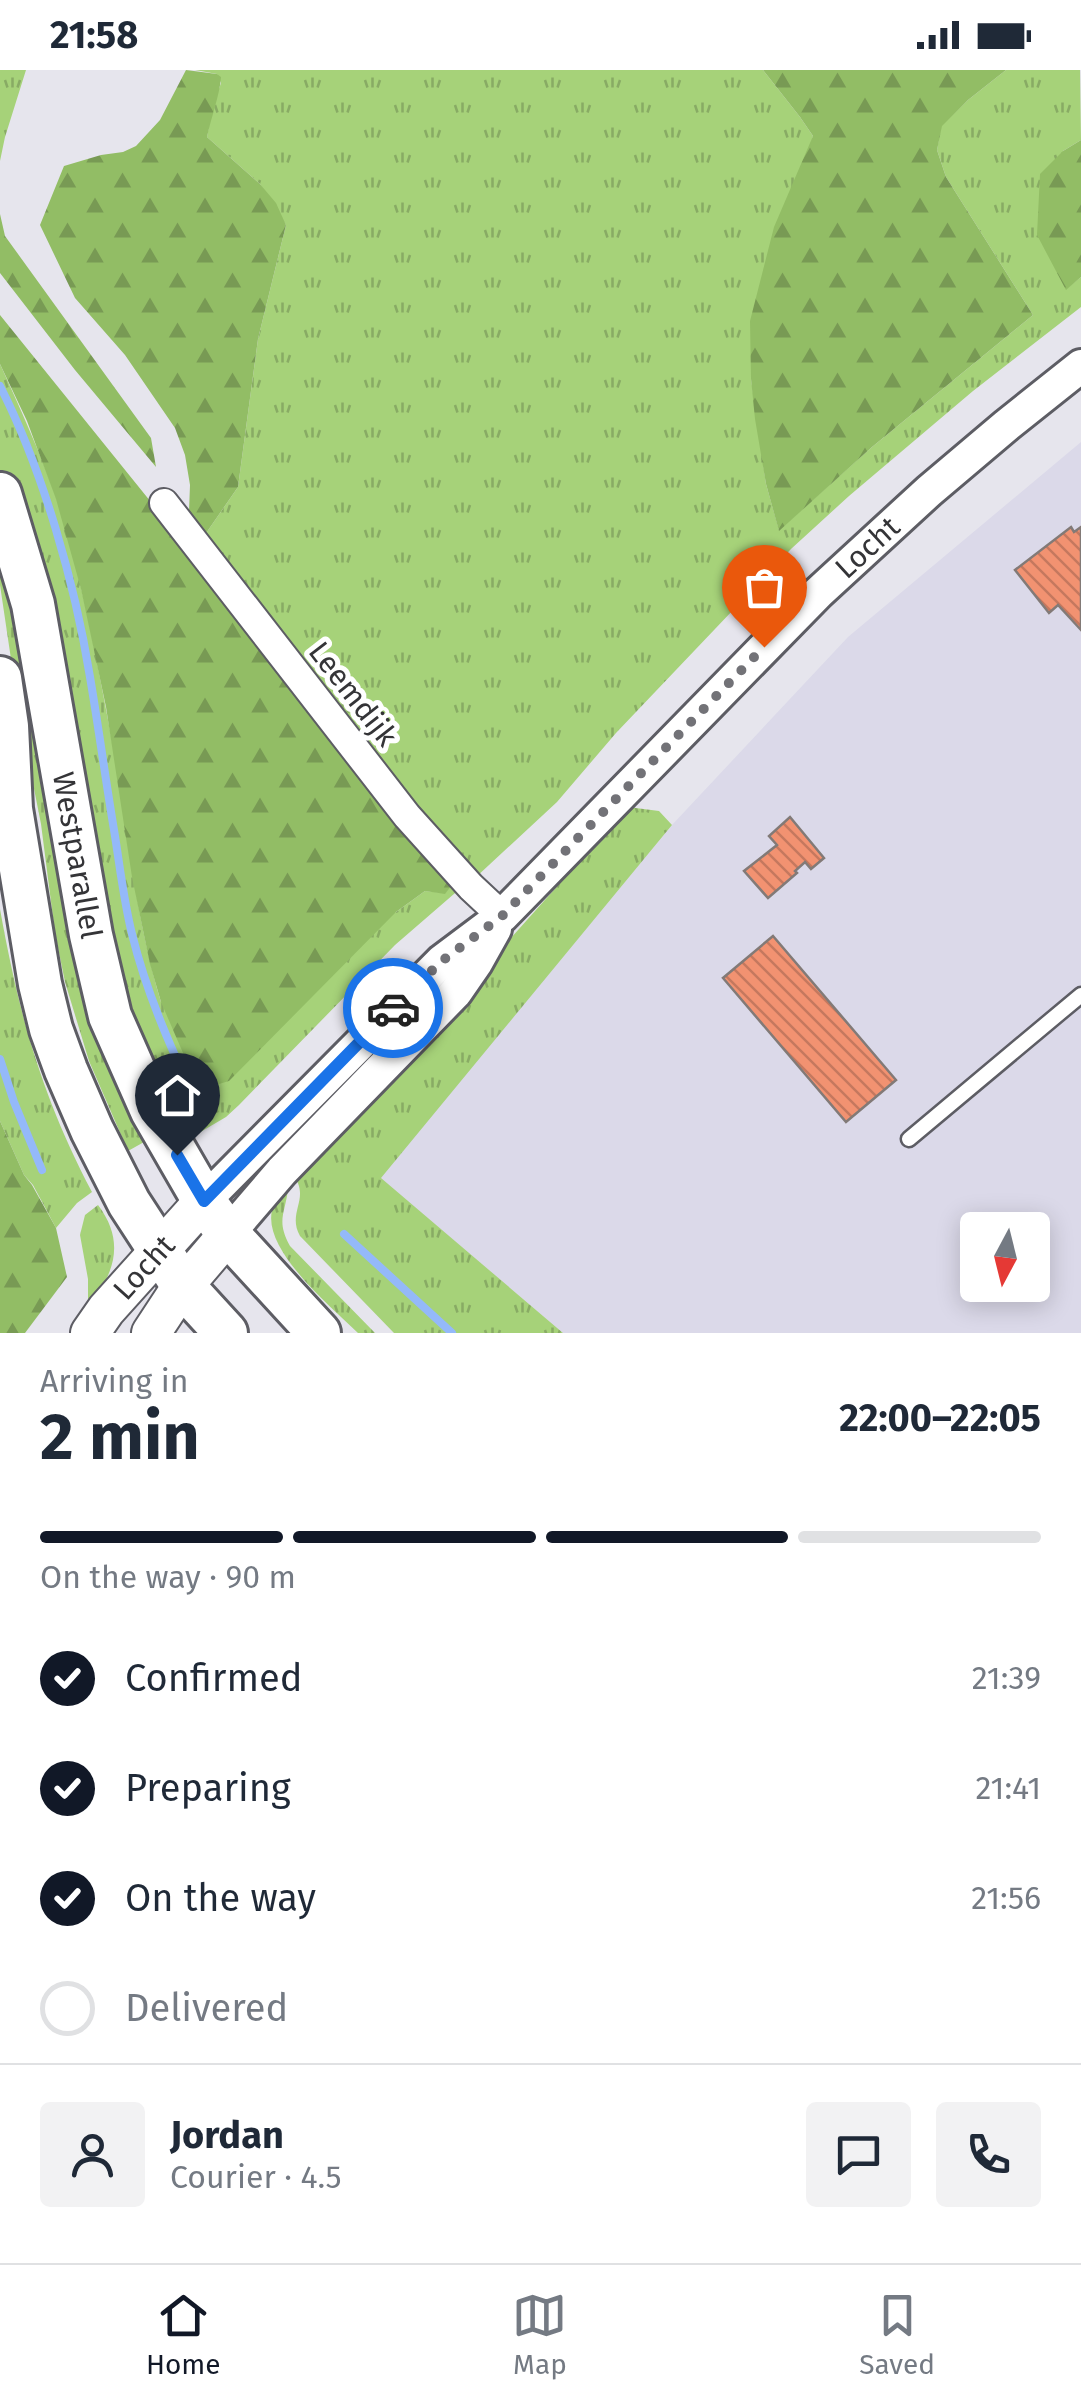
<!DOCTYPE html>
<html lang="en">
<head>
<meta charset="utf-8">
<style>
  :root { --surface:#fff; --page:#f2f2f3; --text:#1f2937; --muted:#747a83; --line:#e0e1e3; --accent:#111827 }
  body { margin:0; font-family:"Fira Sans",sans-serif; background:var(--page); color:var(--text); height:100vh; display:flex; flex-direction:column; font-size:38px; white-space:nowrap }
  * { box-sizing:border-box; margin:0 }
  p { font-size:32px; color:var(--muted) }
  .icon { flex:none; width:55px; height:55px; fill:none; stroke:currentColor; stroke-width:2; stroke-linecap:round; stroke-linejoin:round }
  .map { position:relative; height:1263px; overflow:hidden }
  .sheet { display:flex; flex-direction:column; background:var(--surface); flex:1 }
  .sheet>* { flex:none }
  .needle { width:65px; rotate:187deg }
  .controls { position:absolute; left:960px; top:1142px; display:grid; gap:20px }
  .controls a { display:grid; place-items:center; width:90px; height:90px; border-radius:10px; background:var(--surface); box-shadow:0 5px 25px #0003; font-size:50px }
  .pin { position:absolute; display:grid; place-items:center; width:85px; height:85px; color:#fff; margin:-102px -42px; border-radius:50% 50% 50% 0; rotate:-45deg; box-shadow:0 0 10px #0007 }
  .pin .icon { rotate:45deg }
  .courier { position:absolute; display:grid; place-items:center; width:100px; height:100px; margin:-50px; border:8px solid #1a73e8; border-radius:50%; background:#fff; color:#222; box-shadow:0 2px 12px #0007 }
  .overview em { font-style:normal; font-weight:700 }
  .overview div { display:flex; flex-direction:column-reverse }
  .overview { display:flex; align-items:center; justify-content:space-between; height:170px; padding:0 40px }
  h1 { font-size:65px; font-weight:700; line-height:75px }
  .bar { display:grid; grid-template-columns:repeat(4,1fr); gap:15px 10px; align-content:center; height:120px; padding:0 40px }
  .bar i { height:12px; border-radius:8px; background:var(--line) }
  .bar .selected { background:var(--accent) }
  .bar p { grid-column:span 4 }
  .line { display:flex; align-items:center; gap:25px; padding:0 40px; border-top:2px solid var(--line) }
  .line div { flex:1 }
  .round { display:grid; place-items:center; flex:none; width:105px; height:105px; border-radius:10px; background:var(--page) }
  ol { padding:0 40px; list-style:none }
  li { display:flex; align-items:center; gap:30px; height:110px }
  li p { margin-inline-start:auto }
  li .icon { padding:10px; border-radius:50%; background:var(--accent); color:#fff; stroke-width:4 }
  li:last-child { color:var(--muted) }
  li i { width:55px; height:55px; border:5px solid var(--line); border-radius:50% }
  .status { display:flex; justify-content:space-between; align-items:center; height:70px; padding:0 50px; background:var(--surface); direction:ltr }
  .status svg { height:28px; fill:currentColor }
  .tab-bar { display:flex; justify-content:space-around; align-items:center; height:140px; border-top:2px solid var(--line); background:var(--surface); font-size:28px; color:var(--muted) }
  .tab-bar a { display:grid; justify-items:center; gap:5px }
  .tab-bar .selected { color:var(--accent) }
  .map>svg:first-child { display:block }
  .built { fill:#dbd9e9; fill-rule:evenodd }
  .grass { fill:url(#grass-tufts) }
  .forest { fill:url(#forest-firs) }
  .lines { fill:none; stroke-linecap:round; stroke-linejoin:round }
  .stream { stroke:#94b9f9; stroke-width:8 }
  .building { fill:url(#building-back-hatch); stroke:#827a77; stroke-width:2.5 }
  .service-casing { stroke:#5d5d64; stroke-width:19 }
  .minor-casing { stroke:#5d5d64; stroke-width:32 }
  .tertiary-casing { stroke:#5d5d64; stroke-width:38 }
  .secondary-casing { stroke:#5d5d64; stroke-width:42 }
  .primary-casing { stroke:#5d5d64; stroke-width:48 }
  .service { stroke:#fff; stroke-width:14 }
  .minor { stroke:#fff; stroke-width:28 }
  .tertiary { stroke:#fff; stroke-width:32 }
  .secondary { stroke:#fff; stroke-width:38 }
  .primary { stroke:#fff; stroke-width:42 }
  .done { stroke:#727277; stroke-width:10; stroke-dasharray:0 18 }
  .route { stroke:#1a73e8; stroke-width:12 }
  .labels { text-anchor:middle; stroke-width:10; stroke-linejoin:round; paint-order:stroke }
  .street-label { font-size:30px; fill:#343437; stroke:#fff }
</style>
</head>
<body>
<div class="status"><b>21:58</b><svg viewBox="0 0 49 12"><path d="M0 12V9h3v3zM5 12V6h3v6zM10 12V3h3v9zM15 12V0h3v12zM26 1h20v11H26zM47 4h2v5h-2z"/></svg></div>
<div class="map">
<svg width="1081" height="1263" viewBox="0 0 1081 1263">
  <defs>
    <pattern id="grass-tufts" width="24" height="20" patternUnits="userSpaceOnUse" patternTransform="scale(2.5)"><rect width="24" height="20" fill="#a6d279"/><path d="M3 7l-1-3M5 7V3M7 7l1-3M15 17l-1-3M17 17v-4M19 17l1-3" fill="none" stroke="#88ab64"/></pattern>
    <pattern id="forest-firs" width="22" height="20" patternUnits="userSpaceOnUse" patternTransform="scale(2.5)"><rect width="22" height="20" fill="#92bd65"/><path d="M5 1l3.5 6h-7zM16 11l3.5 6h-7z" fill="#789a54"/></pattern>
    <pattern id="building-back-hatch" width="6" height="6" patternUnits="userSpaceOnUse" patternTransform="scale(2.5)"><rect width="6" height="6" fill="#f29271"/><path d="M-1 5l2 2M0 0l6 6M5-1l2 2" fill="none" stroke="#c5785e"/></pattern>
  </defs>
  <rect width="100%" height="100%" fill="#e6e5ed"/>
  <path class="built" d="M1081,372V1263H563L380,1108L672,755L848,567ZM978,1160H1032V1215H978Z"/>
  <path class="grass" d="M0,0H26L5,67L0,91Z
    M195,0H763L800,47L813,66L751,309L766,414L779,460L872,377L1033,245L946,107L937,80L941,56L968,30L1006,0H1080L1081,70L1063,81L1066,219L1081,207V237L973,321L849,426L791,479L616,663L557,732L475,808L202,469L238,417L258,269L286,155L260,114L207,67L212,39L221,13L217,4Z
    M0,294C20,338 40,382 56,427C78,494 92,565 105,634C125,734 132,834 161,932L396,842L425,821L445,823L456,810L462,817L395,875L239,1035L226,1047L187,1070L136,970L0,404Z
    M0,447L153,1067L128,1081L89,991L65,912L55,863L41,754L19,643L0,515Z
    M628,737L659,741L672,755L381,1108L563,1263H394L300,1166C286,1141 313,1128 291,1102L461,924Z
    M0,839C19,945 42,1027 92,1122L77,1133L56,1158L33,1115L24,1105L0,1051Z
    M288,1119C285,1145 276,1150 290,1176L375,1263H358C331,1236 232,1157 288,1119Z
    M98,1135C129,1176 111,1211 81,1245L88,1231V1209L80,1165L85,1145Z"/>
  <path class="forest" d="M186,0L217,4L221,7C220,24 211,48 207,67L260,114L276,133L286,155L258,269L238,417L202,469L192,453L189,442L190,415L185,385L175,358L125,285L75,228L40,155L64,96L101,85L123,82L136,76L160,50Z
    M763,0H1006L968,30L942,56L937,80L946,107L1033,245L872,377L779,461L766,414L755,349L751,309L750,251L774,157L813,66L800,47Z
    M1081,70V207L1066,220L1037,165L1040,104L1063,81Z
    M0,144L5,166L151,368L156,397L75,300L0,203Z
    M0,245L456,810L445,824L425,821L396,842L229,1011L199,1020L161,932L150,894L132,807L106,637L81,519L56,429L27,351L0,294Z
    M0,1051L24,1105L32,1115L56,1158L67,1207L25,1263H0Z"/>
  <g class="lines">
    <path class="stream" d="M0,316C43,400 75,514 90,607C99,660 106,713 115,766C120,798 124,832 132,864C146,921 169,974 194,1027
      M0,989L14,1032L42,1100
      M344,1164L452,1263"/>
  </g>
  <path class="building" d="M1071,457L1074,462L1081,457V560L1058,535L1049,543L1015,500Z
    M790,747L824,788L811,799L805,792L795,801L797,803L768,828L744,801L777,775L769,766Z
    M773,866L896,1010L846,1052L723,908Z"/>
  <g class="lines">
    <g class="service-casing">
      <path id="service" d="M909,1069L1081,925"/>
    </g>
    <g class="minor-casing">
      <path id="minor" d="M164,433L407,746L471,817L502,846"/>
    </g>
    <g class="tertiary-casing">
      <g id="tertiary">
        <path id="s1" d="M204,1131L442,891L502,846L818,523L929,421L1007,355L1081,296"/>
        <path d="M228,1164L282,1101L456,922L476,893L495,859"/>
      </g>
    </g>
    <g class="secondary-casing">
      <g id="secondary">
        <path id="s2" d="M90,1263L106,1240L204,1131"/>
        <path d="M151,1263L176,1225L228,1164"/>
      </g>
    </g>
    <g class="primary-casing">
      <g id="primary">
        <path id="s3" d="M0,424L33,534L91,865L110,946L152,1041L204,1131L228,1164L319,1263"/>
        <path d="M0,608L7,656L11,739L40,914L51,959L66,1000L92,1060L129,1133L183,1216L226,1263"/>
      </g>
    </g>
    <use href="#service" class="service"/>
    <use href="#minor" class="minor"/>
    <use href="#tertiary" class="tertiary"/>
    <use href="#secondary" class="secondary"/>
    <use href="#primary" class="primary"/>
  </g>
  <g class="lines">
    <path class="done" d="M393,938L442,891L502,846L764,577"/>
    <path class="route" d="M177,1085L204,1131L393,938"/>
  </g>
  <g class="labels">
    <g class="street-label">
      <text dy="10" stroke="none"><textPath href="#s1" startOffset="932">Locht</textPath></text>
      <text transform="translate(353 624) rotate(52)" y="10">Leemdijk</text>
      <text dy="10" stroke="none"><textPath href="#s3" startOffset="370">Westparallel</textPath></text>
      <text dy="10" stroke="none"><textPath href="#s2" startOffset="85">Locht</textPath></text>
    </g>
  </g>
</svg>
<div class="controls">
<a><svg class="needle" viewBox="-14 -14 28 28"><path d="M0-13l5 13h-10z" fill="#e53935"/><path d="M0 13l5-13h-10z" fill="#747a83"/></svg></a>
</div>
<div class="pin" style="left:764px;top:577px;background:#ea580c"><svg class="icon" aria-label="bag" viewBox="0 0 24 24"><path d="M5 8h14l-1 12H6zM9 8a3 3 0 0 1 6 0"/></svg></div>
<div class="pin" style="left:177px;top:1085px;background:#1f2937"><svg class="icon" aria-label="home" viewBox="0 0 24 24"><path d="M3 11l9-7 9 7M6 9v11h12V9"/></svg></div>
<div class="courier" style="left:393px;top:938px"><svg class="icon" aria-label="car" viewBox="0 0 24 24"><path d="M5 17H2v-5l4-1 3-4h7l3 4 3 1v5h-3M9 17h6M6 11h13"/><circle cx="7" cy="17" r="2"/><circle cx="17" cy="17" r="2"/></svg></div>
</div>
<section class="sheet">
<div class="overview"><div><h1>2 min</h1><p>Arriving in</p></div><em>22:00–22:05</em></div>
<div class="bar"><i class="selected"></i><i class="selected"></i><i class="selected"></i><i></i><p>On the way · 90 m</p></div>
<ol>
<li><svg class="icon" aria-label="check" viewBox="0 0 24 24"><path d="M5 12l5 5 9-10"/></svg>Confirmed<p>21:39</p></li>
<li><svg class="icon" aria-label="check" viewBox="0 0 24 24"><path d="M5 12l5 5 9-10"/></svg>Preparing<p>21:41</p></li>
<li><svg class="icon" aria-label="check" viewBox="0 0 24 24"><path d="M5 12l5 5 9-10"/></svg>On the way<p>21:56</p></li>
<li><i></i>Delivered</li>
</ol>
<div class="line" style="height:180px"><a class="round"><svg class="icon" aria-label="person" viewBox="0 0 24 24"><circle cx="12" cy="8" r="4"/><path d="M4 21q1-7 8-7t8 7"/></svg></a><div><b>Jordan</b><p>Courier · 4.5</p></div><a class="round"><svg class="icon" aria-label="chat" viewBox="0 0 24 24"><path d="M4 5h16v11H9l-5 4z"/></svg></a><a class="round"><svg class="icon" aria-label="phone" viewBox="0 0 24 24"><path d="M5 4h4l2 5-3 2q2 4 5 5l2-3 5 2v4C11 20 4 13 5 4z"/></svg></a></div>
</section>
<nav class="tab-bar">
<a class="selected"><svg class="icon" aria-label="home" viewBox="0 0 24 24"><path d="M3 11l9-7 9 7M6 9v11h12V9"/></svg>Home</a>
<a><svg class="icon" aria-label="map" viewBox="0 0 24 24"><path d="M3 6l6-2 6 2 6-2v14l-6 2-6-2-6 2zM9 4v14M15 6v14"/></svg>Map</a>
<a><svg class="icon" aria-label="saved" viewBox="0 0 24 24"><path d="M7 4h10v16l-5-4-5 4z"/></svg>Saved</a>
</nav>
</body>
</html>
